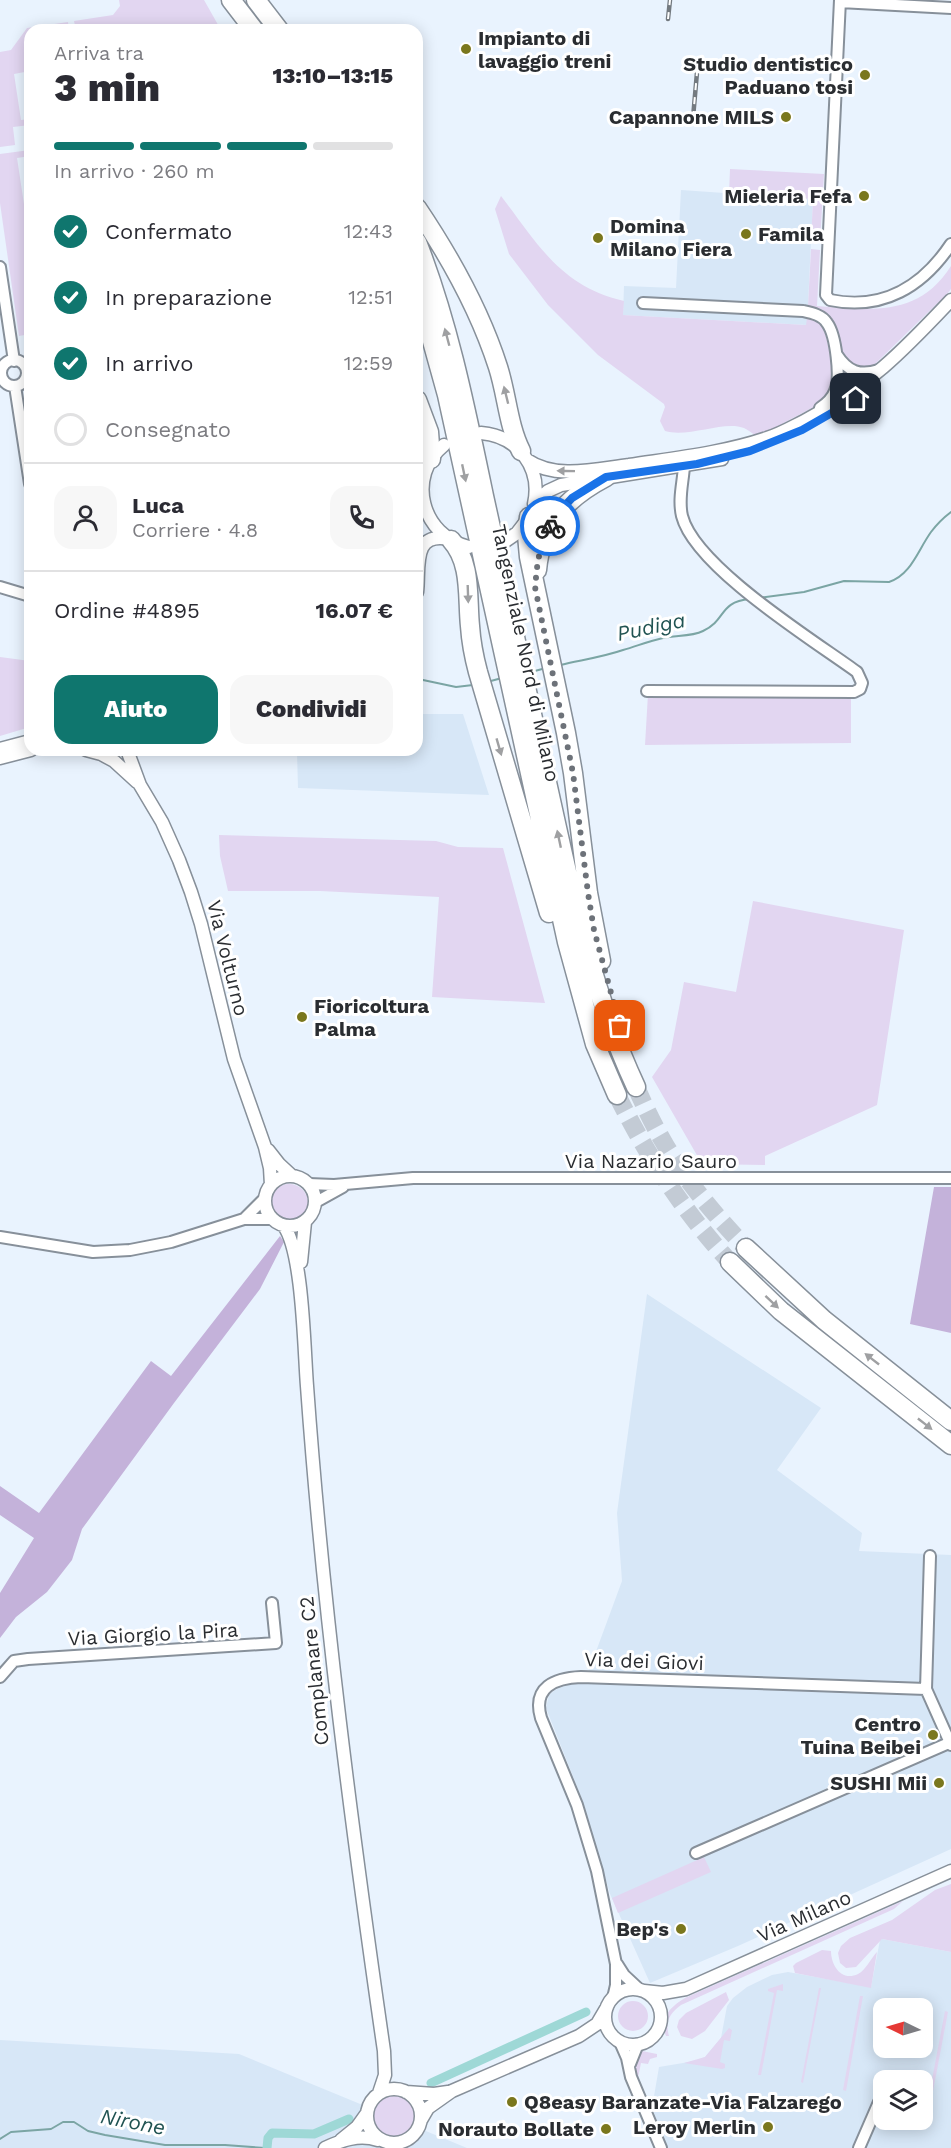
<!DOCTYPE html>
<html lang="it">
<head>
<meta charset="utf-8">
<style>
  :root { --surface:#fff; --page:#f7f7f7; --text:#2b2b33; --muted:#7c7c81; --line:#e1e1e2; --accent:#0f766e }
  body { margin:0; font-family:"Work Sans",sans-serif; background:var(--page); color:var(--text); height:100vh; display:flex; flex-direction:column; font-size:22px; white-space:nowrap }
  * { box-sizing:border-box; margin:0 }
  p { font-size:20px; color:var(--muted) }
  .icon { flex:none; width:33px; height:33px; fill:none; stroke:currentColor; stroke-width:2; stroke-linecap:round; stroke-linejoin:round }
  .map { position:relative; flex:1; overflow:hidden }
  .side { position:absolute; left:24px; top:24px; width:399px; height:732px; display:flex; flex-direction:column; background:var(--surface); border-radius:18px; box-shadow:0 3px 15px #0003 }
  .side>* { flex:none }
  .needle { width:39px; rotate:275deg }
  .fabs { position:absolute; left:873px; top:1998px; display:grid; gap:12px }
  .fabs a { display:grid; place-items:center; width:60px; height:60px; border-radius:12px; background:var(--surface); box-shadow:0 3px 15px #0003; font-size:30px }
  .pin { position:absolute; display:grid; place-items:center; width:51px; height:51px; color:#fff; margin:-26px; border-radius:12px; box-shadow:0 3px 9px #0006 }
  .courier { position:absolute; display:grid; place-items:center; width:60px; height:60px; margin:-30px; border:4px solid #1a73e8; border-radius:50%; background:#fff; color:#222; box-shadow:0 2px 8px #0007 }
  .headline em { font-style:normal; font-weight:800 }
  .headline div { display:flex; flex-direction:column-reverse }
  .headline { display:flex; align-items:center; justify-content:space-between; height:102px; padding:0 30px }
  h1 { font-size:39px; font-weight:800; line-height:45px }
  .bar { display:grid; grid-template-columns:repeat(4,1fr); gap:9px 6px; align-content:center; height:72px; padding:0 30px }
  .bar i { height:8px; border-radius:4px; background:var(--line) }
  .bar .on { background:var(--accent) }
  .bar p { grid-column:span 4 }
  .line { display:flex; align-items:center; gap:15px; padding:0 30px; border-top:2px solid var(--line) }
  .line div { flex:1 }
  .round { display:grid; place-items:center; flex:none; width:63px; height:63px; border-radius:18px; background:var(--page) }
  ol { padding:0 30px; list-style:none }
  li { display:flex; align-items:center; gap:18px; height:66px }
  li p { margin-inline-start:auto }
  li .icon { padding:6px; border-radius:50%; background:var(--accent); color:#fff; stroke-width:4 }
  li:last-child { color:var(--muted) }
  li i { width:33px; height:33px; border:3px solid var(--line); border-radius:50% }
  .action { display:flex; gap:12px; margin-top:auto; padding:12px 30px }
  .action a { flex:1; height:69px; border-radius:18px; background:var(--accent); color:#fff; font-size:24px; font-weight:800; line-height:69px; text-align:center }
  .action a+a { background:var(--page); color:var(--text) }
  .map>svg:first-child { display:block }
  .built { fill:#d7e7f7; fill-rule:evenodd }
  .green { fill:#e2d6f1 }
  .forest { fill:#c4b2da }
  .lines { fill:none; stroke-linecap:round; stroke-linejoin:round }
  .stream { stroke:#7ba5a4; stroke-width:2 }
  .canal { stroke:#9ed8d6; stroke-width:9 }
  .motorway-tunnel { stroke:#c3cbd5; stroke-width:18; stroke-dasharray:18 9; stroke-linecap:butt }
  .minor-casing { stroke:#87909a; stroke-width:14 }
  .tertiary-casing { stroke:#87909a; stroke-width:15 }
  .motorway-casing { stroke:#87909a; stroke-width:21 }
  .minor { stroke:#fff; stroke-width:10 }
  .tertiary { stroke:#fff; stroke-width:12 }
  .motorway { stroke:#fff; stroke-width:18 }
  .rail-casing { stroke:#747a80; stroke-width:4.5 }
  .rail { stroke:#fff; stroke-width:2; stroke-dasharray:7; stroke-linecap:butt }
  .oneway { fill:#9fa0a2 }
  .done { stroke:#6d7279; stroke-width:6; stroke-dasharray:0 10.8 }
  .route { stroke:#1a73e8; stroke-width:8 }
  .poi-dot { fill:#7a771d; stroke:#fff; stroke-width:2 }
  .labels { text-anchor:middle; stroke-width:6; stroke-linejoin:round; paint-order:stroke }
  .poi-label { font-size:20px; font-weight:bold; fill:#2a2d31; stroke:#fff; text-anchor:end }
  .street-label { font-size:20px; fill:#2a2d31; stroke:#fff }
  .water-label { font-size:21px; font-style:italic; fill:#205352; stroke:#fff }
</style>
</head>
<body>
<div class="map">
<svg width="951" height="2148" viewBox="0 0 951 2148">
  <rect width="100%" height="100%" fill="#e9f3fe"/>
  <path class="built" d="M681,190L813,199L807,325L623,315L624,286L676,288Z
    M417,714H463L489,795L298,788L297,752L287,750H417Z
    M647,1294L821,1408L777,1470L862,1533L859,1551L951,1555V1849L738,1946L650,1983L610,1894L583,1802L546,1708L549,1695L555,1690L569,1684H584L622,1581L617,1513Z
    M882,1939L951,1952V2148H668L652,2108L659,2067L695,2061L705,2057L721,2038L727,2006L733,1998L747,1987L772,1975L788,1972L871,1987L880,1940ZM884,2008H922V2048H884ZM884,2080H922V2120H884Z
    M0,2040L239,2054L467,2148H0Z"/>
  <path class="green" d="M119,0H204L221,30H76L74,21L113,15L120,6Z
    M68,22L69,30H30V71L14,74L21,120L30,119V125L13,127L15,145L0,147V52L11,50L27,28Z
    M30,150V156L17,158L24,204H30V334L19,336L0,203V154Z
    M730,169L824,174L820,242L811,241L813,199L729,194Z
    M501,196C538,244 560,286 624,301L623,315L806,325L807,318L817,321C825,329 827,339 829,351C838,399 829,399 789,420C774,428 775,432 757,436C753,434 748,430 744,428C724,420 689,438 665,431L660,421L665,407L664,404L598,355L548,305L509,254L495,209Z
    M811,249L820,250L817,306C869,310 918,318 951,266V289L948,293L874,365L870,367L855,368C850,364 843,360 841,354C832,331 839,312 808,306Z
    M843,370L863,377L837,395L841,371Z
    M0,657L30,661V727L0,736Z
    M648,694L851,696V743L645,745Z
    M219,835L436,841L458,847L503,848L545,1003L432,997L439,897L320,891H228L220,856Z
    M753,901L904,930L877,1105L765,1156V1165L702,1164L652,1077L671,1050L684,982L736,992Z
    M270 1203a19 19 0 1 1 38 0a19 19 0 1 1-38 0Z
    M704,1857L711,1872L618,1913L612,1898Z
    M951,1884V1952L882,1939L856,1967L846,1968L840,1963L838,1953L841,1946L850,1938L892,1920L935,1890Z
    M903,1901L894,1909L681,2005C669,2014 665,2022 669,2036H666C659,2018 670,2007 685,1998Z
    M822,1950L831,1951C831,1965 841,1982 858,1974C866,1970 871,1958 877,1952L871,1988L795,1973L793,1966L796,1963Z
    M783,1984V1991L777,1990L761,2075H758L774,1993L768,1991V1989Z
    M819,1988H821L803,2083L801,2082Z
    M726,1992L729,2000L705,2031L692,2039L681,2036L677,2027L679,2020L686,2013Z
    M860,1996H863L846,2091L843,2090Z
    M618 2016a15 15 0 1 1 30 0a15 15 0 1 1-30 0Z
    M945,2011L948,2012L930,2107L927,2106Z
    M729,2028L732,2030L730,2041L724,2040L720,2062L725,2064V2068L722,2069L684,2063L705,2057Z
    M642,2051L657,2054V2057L650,2059L648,2064L641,2063L638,2078C633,2069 634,2058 642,2051Z
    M373 2116a21 21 0 1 1 42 0a21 21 0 1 1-42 0Z"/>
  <path class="forest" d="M934,1187H951V1333L910,1324Z
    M280,1236L284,1242L260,1289L174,1403L82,1529L72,1560L47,1592L16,1617L0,1638V1593L34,1538L0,1515V1486L39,1513L151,1361L171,1376Z"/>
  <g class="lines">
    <path class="stream" d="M759,598L804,592L844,581L889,582C911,575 918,550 931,532C937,524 943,518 951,512
      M560,665C581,660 603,657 623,650C637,646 649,641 663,638C676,635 691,637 703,631C727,620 718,602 750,599
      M531,672L546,668
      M423,680L456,687L473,685
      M487,682L502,678
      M0,2139L11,2132L51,2129L63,2122H74L88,2131L105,2135L165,2145H225L265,2148"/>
    <path class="canal" d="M431,2083L586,2012
      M267,2148L268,2138L272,2133L314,2134L349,2119"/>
    <path class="motorway-tunnel" d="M636,1087C644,1105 653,1124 663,1141C685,1180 715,1215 746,1248
      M617,1095C647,1156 684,1212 730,1262"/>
    <g class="minor-casing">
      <path id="minor" d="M840,0L826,295L830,300C883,311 923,286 951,244
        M840,2L951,8
        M0,267L14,361
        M643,303L803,311C812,313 822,315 827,323C836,335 841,378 835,391C832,399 826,404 820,408
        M837,355C848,372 860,376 879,370
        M1 373a13 13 0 1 1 26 0a13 13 0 1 1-26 0Z
        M15,386L30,484
        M0,587L30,596
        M647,691L854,692L860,689L862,683L857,672C813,640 695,567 682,516C678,499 683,483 684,466
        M309,1184L334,1185L413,1178H951
        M316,1202L343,1187
        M244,1219L265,1198
        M0,1237L93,1252L130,1250L171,1242L244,1219H272
        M930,1556L926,1689L951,1745
        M0,1677L14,1661L28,1659L276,1643L272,1603
        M696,1853L951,1742
        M617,1964L624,1975L639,1989
        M613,1998L616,1985V1964L597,1871L577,1805L541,1718C532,1687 555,1678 581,1677L926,1689
        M620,2042L627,2058L631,2077L661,2148
        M630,2064L638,2044
        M859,2148L879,2102"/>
    </g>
    <g class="tertiary-casing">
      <path id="tertiary" d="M481,433C518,436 542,468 534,504
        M444,445C406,476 421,536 469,547
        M527,460C556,480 596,469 629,465C675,458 723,453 767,438C780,434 792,427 804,421C866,389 904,350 951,300
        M534,504L548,491L561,485L722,459
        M504,542L517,533L527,520
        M417,592C420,569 411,531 449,539
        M0,749L30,741
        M86,750L101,754L114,750
        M127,750L140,785L162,822L179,860L191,892L201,924L234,1059L265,1147L270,1168L271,1185
        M101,754L114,761L137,782
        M0,758L31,750
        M268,1150L279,1164L292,1176
        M265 1201a25 25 0 1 1 50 0a25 25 0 1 1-50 0Z
        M284,1226C303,1253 304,1349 307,1386C323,1609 352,1830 384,2051L385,2075L379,2093
        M301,1262L305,1222
        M605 2017a28 28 0 1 1 56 0a28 28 0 1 1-56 0Z
        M644,1991L663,1993L686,1989L951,1871
        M367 2116a27 27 0 1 1 54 0a27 27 0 1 1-54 0Z
        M406,2092L434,2094L448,2092
        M421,2120L428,2108L452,2091L579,2036L597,2024L607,2007
        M341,2140L357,2127L367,2113
        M325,2148C342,2140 359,2134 378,2140"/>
    </g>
    <g class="motorway-casing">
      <path id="motorway" d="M231,0L254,30
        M256,0L279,30
        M417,208C450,257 480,311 498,367C507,395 508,425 521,451
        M417,242C449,324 466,410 484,496C507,599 529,702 552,805C573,901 594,997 636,1087
        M417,287L447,395L567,942L595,1044L617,1095
        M417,400L429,432L431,459
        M529,517L527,535L529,557L566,733L573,773L588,893L601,961
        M451,540C472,563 467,597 470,626C471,641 474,657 478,672L549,913
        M537,570C541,524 566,498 606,477
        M746,1248L824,1320L951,1421
        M730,1262L781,1311L951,1445"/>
    </g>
    <use href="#minor" class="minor"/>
    <use href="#tertiary" class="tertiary"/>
    <use href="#motorway" class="motorway"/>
    <g class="rail-casing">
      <path id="rail" d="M668,19L670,0
        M693,118L698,61"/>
    </g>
    <use href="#rail" class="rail"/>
  </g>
  <defs><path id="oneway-solid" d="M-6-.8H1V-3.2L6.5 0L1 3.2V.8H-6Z" transform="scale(1.5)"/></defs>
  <g class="oneway">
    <use href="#oneway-solid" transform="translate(447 337) rotate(-105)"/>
    <use href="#oneway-solid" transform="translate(506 395) rotate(-104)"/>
    <use href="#oneway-solid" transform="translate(566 471) rotate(-179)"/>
    <use href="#oneway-solid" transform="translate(464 473) rotate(78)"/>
    <use href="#oneway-solid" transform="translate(468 594) rotate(88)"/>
    <use href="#oneway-solid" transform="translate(499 747) rotate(74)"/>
    <use href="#oneway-solid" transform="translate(559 839) rotate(-102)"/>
    <use href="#oneway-solid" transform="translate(772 1302) rotate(43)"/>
    <use href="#oneway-solid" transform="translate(872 1359) rotate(-142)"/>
    <use href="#oneway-solid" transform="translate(925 1424) rotate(38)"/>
  </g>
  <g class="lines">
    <path class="done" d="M550,526L538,559L535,587L573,773L588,893L594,930L620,1026"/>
    <path class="route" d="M550,526L561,510L572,498L606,477L697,464L750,451L802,430L856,399"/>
  </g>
  <g class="poi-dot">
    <circle cx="466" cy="49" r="6"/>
    <circle cx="865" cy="75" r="6"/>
    <circle cx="786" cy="117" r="6"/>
    <circle cx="864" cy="196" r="6"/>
    <circle cx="746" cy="234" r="6"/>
    <circle cx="598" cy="238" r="6"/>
    <circle cx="302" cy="1017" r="6"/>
    <circle cx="933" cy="1735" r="6"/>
    <circle cx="939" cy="1783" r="6"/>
    <circle cx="681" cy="1929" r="6"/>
    <circle cx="512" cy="2102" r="6"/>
    <circle cx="768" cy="2127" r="6"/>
    <circle cx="606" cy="2129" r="6"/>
  </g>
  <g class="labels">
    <g class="poi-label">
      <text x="478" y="45" text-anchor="start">Impianto di<tspan x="478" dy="23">lavaggio treni</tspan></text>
      <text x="853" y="71">Studio dentistico<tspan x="853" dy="23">Paduano tosi</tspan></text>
      <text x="774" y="124">Capannone MILS</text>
      <text x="852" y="203">Mieleria Fefa</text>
      <text x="610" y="233" text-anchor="start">Domina<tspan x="610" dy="23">Milano Fiera</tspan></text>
      <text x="758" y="241" text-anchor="start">Famila</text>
      <text x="314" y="1013" text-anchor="start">Fioricoltura<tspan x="314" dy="23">Palma</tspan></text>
      <text x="921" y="1731">Centro<tspan x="921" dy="23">Tuina Beibei</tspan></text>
      <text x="927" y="1790">SUSHI Mii</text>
      <text x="669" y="1936">Bep's</text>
      <text x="524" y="2109" text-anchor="start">Q8easy Baranzate-Via Falzarego</text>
      <text x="756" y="2134">Leroy Merlin</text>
      <text x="594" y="2136">Norauto Bollate</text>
    </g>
    <g class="street-label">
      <text transform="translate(526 653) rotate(78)" y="7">Tangenziale Nord di Milano</text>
      <text transform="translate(228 958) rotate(76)" y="7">Via Volturno</text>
      <text x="651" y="1168">Via Nazario Sauro</text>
      <text transform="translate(153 1634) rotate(-3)" y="7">Via Giorgio la Pira</text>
      <text transform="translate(644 1661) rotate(2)" y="7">Via dei Giovi</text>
      <text transform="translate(314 1671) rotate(-96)" y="7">Complanare C2</text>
      <text transform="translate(804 1916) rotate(-24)" y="7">Via Milano</text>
    </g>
    <g class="water-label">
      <text transform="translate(651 627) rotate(-12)" y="7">Pudiga</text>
      <text transform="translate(133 2122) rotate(11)" y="7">Nirone</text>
    </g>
  </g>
</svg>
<div class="fabs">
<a><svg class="needle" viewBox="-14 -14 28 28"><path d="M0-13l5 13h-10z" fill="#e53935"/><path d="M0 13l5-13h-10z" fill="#7c7c81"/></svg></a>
<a><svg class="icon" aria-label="layers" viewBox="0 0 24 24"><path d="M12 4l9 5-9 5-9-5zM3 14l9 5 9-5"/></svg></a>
</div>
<div class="pin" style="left:620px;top:1026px;background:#ea580c"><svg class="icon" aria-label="bag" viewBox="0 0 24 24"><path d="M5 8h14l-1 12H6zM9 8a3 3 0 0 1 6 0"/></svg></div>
<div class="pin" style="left:856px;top:399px;background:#1f2937"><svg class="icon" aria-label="home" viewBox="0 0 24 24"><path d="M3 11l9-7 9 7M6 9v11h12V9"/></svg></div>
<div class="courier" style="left:550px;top:526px"><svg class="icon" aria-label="bike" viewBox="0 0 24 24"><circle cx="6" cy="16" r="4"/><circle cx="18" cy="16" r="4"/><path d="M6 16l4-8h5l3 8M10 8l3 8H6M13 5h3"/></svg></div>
<section class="side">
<div class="headline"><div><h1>3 min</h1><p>Arriva tra</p></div><em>13:10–13:15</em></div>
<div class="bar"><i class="on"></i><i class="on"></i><i class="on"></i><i></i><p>In arrivo · 260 m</p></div>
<ol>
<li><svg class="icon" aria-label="check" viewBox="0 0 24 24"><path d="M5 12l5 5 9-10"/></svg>Confermato<p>12:43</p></li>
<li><svg class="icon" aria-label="check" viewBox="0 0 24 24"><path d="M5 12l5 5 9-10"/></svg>In preparazione<p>12:51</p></li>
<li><svg class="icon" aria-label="check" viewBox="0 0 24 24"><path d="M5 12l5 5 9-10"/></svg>In arrivo<p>12:59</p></li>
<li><i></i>Consegnato</li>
</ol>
<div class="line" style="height:108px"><a class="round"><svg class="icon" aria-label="person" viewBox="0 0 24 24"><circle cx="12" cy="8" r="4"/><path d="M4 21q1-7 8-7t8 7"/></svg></a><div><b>Luca</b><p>Corriere · 4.8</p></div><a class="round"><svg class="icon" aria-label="phone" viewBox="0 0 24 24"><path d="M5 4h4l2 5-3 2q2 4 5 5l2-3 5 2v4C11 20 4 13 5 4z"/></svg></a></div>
<div class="line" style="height:78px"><div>Ordine #4895</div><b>16.07 €</b></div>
<div class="action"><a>Aiuto</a><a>Condividi</a></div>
</section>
</div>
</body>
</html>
